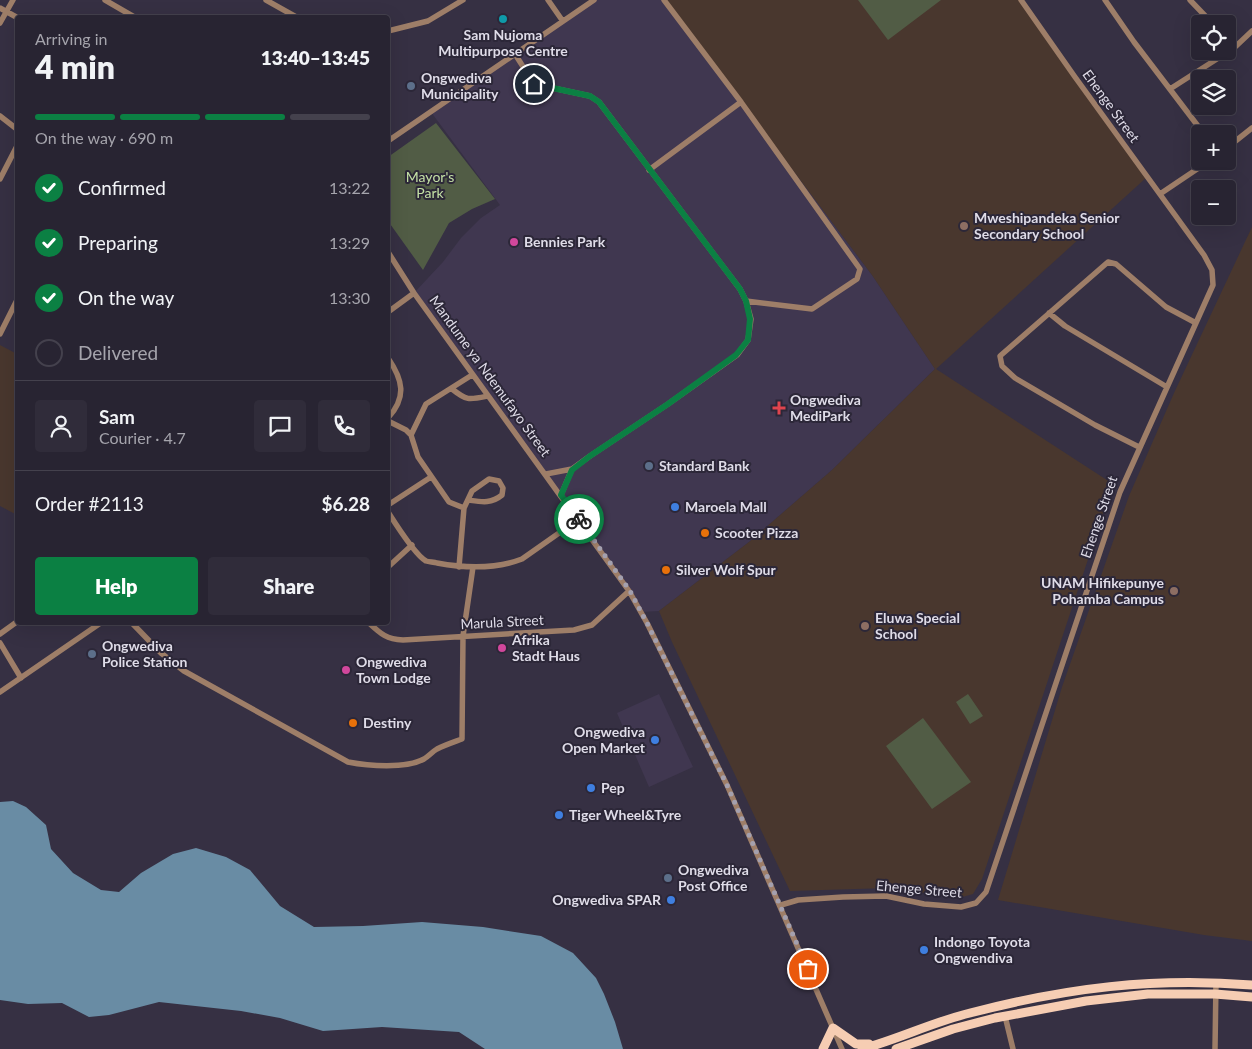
<!DOCTYPE html>
<html lang="en">
<head>
<meta charset="utf-8">
<style>
  :root { --surface:#282432; --page:#302c3a; --text:#f1f3f6; --muted:#a5a4ac; --line:#44414d; --accent:#0b8043 }
  body { margin:0; font-family:Lato,sans-serif; background:var(--page); color:var(--text); height:100vh; display:flex; flex-direction:column; font-size:19px; white-space:nowrap }
  * { box-sizing:border-box; margin:0 }
  p { font-size:16px; color:var(--muted) }
  .icon { flex:none; width:28px; height:28px; fill:none; stroke:currentColor; stroke-width:2; stroke-linecap:round; stroke-linejoin:round }
  .map { position:relative; flex:1; overflow:hidden }
  .sheet { position:absolute; left:15px; top:15px; width:375px; height:610px; display:flex; flex-direction:column; background:var(--surface); border-radius:5px; box-shadow:0 5px 20px #0002,0 0 0 1px var(--line) }
  .sheet>* { flex:none }
  .tools { position:absolute; left:1191px; top:15px; display:grid; gap:10px }
  .tools a { display:grid; place-items:center; width:45px; height:45px; border-radius:5px; background:var(--surface); box-shadow:0 5px 20px #0002,0 0 0 1px var(--line); font-size:25px }
  .pin { position:absolute; display:grid; place-items:center; width:42px; height:42px; color:#fff; margin:-21px; border:2px solid #fff; border-radius:50%; box-shadow:0 1px 5px #0007 }
  .courier { position:absolute; display:grid; place-items:center; width:50px; height:50px; margin:-25px; border:4px solid #0b8043; border-radius:50%; background:#fff; color:#222; box-shadow:0 1px 6px #0007 }
  .headline em { font-style:normal; font-weight:800 }
  .headline div { display:flex; flex-direction:column-reverse }
  .headline { display:flex; align-items:center; justify-content:space-between; height:85px; padding:0 20px }
  h1 { font-size:32px; font-weight:800; line-height:38px }
  .bar { display:grid; grid-template-columns:repeat(4,1fr); gap:8px 5px; align-content:center; height:60px; padding:0 20px }
  .bar i { height:6px; border-radius:4px; background:var(--line) }
  .bar .active { background:var(--accent) }
  .bar p { grid-column:span 4 }
  .line { display:flex; align-items:center; gap:12px; padding:0 20px; border-top:1px solid var(--line) }
  .line div { flex:1 }
  .round { display:grid; place-items:center; flex:none; width:52px; height:52px; border-radius:5px; background:var(--page) }
  ol { padding:0 20px; list-style:none }
  li { display:flex; align-items:center; gap:15px; height:55px }
  li p { margin-inline-start:auto }
  li .icon { padding:5px; border-radius:50%; background:var(--accent); color:#fff; stroke-width:4 }
  li:last-child { color:var(--muted) }
  li i { width:28px; height:28px; border:2px solid var(--line); border-radius:50% }
  .cta { display:flex; gap:10px; margin-top:auto; padding:10px 20px }
  .cta a { flex:1; height:58px; border-radius:5px; background:var(--accent); color:#fff; font-size:20px; font-weight:800; line-height:58px; text-align:center }
  .cta a+a { background:var(--page); color:var(--text) }
  .map>svg:first-child { display:block }
  .built { fill:#403750 }
  .education { fill:#49372e }
  .green { fill:#515c45 }
  .water { fill:#698ca4 }
  .lines { fill:none; stroke-linecap:round; stroke-linejoin:round }
  .minor { stroke:#9e7e68; stroke-width:5.5 }
  .primary { stroke:#f6cdb3; stroke-width:9 }
  .done { stroke:#a4a0ae; stroke-width:5; stroke-dasharray:0 9 }
  .route { stroke:#0b8043; stroke-width:6 }
  .culture-dot { fill:#0f9aa8; stroke:#2c2738; stroke-width:2 }
  .service-dot { fill:#5c6f8a; stroke:#2c2738; stroke-width:2 }
  .education-dot { fill:#8d6e63; stroke:#2c2738; stroke-width:2 }
  .hotel-dot { fill:#d1479c; stroke:#2c2738; stroke-width:2 }
  .health-dot { fill:#e0444e; stroke:#2c2738; stroke-width:2 }
  .shop-dot { fill:#3f7fe0; stroke:#2c2738; stroke-width:2 }
  .food-dot { fill:#e8710a; stroke:#2c2738; stroke-width:2 }
  .labels { text-anchor:middle; stroke-width:4; stroke-linejoin:round; paint-order:stroke }
  .poi-label { font-size:14px; font-weight:bold; fill:#dfdce8; stroke:#2c2738; text-anchor:start }
  .street-label { font-size:14px; fill:#dfdce8; stroke:#2c2738 }
  .park-label { font-size:14px; fill:#c4e0a5; stroke:#2c2738 }
</style>
</head>
<body>
<div class="map">
<svg width="1252" height="1049" viewBox="0 0 1252 1049">
  <rect width="100%" height="100%" fill="#363043"/>
  <path class="built" d="M594,0H664L872,275L935,369L832,470L749,542L659,611L641,612L414,293L443,262L461,238L481,218L500,205L431,112Z
    M659,694L693,767L649,787L617,713Z"/>
  <path class="education" d="M664,0H1021L1147,177L936,369L1113,484L982,879L973,894L959,898L889,888L790,891L672,642L659,611L749,542L832,470L935,369L872,275Z
    M1252,227V941L1204,935L998,900L1062,687L1129,496L1174,393Z
    M0,345L17,354V515L0,506Z"/>
  <path class="green" d="M858,0H941L888,40Z
    M436,123L495,199L472,209L449,223L423,270L388,221V157Z
    M968,694L983,716L970,724L956,702Z
    M923,718L971,782L932,809L886,746Z"/>
  <path class="water" d="M13,801L26,807L46,825L51,849L73,873L101,890L119,892L141,873L173,854L196,848L226,857L250,870L280,906L314,927L363,926L422,922L483,927L541,936L573,953L596,978L604,994L615,1022L623,1049H485L459,1032L382,1027L323,1031L280,1018L241,1011L159,1002L109,1015L89,1017L62,1003L28,1004L0,1000V802Z"/>
  <g class="lines">
    <path class="minor" d="M105,0L136,18
      M266,0L298,18
      M548,0L562,20
      M664,0L741,102L860,269L857,279L812,309L746,301
      M1105,0L1134,42L1204,134
      M1190,0L1213,24
      M0,8L18,18
      M0,23L13,0
      M388,31L428,21L463,0
      M1228,41L1234,48
      M515,54L534,84L590,96L599,102L740,289L746,301L751,319L748,340L737,355L668,404L590,456L572,469L546,474
      M1170,89L1234,48L1252,31
      M0,116L18,130
      M388,141L594,0
      M1228,147L1252,128
      M649,170L741,102
      M0,179L18,144
      M1160,194L1209,161
      M388,252L414,293L629,591L647,623L727,785L842,1049
      M388,312L414,293
      M1049,313L1065,326L1167,387
      M0,334L18,298
      M388,358C403,380 407,397 388,418
      M452,389C467,401 469,400 488,396
      M388,421L406,430L411,435L418,457L449,502L464,508
      M411,435L426,404L472,375
      M1139,447L1095,425L1015,378L1002,366L1000,356L1108,262L1116,264L1166,307L1196,323
      M561,495L572,469
      M388,505L431,477
      M388,512C395,523 415,555 426,561C429,562 434,562 437,563C464,568 496,569 522,559L579,519
      M388,567L412,545
      M459,567L464,508L472,491L489,479L499,481L503,488L502,495C491,504 482,502 468,500
      M131,622L161,653L184,671L348,762C368,766 406,769 424,759C429,756 432,752 437,749C445,745 454,742 462,739L463,636L473,567
      M368,622C381,634 386,639 403,640L574,630L592,625L629,591
      M0,634L18,621
      M0,643L21,678
      M0,692L102,622
      M781,905L798,900L843,897L886,896L924,904L961,907L976,903L986,892L1120,492L1213,285L1212,270L1204,255L1075,77L1021,0
      M1005,1016L1013,1049
      M1215,1049L1216,982"/>
    <path class="primary" d="M823,1049L833,1028L856,1044H869
      M862,1049C899,1039 933,1022 970,1013C1066,988 1153,977 1252,985
      M896,1049L953,1029L995,1018L1086,1001L1148,994H1215L1252,997"/>
  </g>
  <g class="lines">
    <path class="done" d="M579,519L630,591L647,623L727,785L808,969"/>
    <path class="route" d="M534,84L590,96L599,102L740,289L746,301L750,319L748,340L736,355L668,404L590,456L572,470L561,495L579,519"/>
  </g>
  <circle class="culture-dot" cx="503" cy="19" r="5"/>
  <g class="service-dot">
    <circle cx="411" cy="86" r="5"/>
    <circle cx="649" cy="466" r="5"/>
    <circle cx="92" cy="654" r="5"/>
    <circle cx="668" cy="878" r="5"/>
  </g>
  <g class="education-dot">
    <circle cx="964" cy="226" r="5"/>
    <circle cx="1174" cy="591" r="5"/>
    <circle cx="865" cy="626" r="5"/>
  </g>
  <g class="hotel-dot">
    <circle cx="514" cy="242" r="5"/>
    <circle cx="502" cy="648" r="5"/>
    <circle cx="346" cy="670" r="5"/>
  </g>
  <path class="health-dot" d="M776.5 400.5h5v5h5v5h-5v5h-5v-5h-5v-5h5z"/>
  <g class="shop-dot">
    <circle cx="675" cy="507" r="5"/>
    <circle cx="655" cy="740" r="5"/>
    <circle cx="591" cy="788" r="5"/>
    <circle cx="559" cy="815" r="5"/>
    <circle cx="671" cy="900" r="5"/>
    <circle cx="924" cy="950" r="5"/>
  </g>
  <g class="food-dot">
    <circle cx="705" cy="533" r="5"/>
    <circle cx="666" cy="570" r="5"/>
    <circle cx="353" cy="723" r="5"/>
  </g>
  <g class="labels">
    <g class="poi-label">
      <text x="503" y="40" text-anchor="middle">Sam Nujoma<tspan x="503" dy="16">Multipurpose Centre</tspan></text>
      <text x="421" y="83">Ongwediva<tspan x="421" dy="16">Municipality</tspan></text>
      <text x="974" y="223">Mweshipandeka Senior<tspan x="974" dy="16">Secondary School</tspan></text>
      <text x="524" y="247">Bennies Park</text>
      <text x="790" y="405">Ongwediva<tspan x="790" dy="16">MediPark</tspan></text>
      <text x="659" y="471">Standard Bank</text>
      <text x="685" y="512">Maroela Mall</text>
      <text x="715" y="538">Scooter Pizza</text>
      <text x="676" y="575">Silver Wolf Spur</text>
      <text x="1164" y="588" text-anchor="end">UNAM Hifikepunye<tspan x="1164" dy="16">Pohamba Campus</tspan></text>
      <text x="875" y="623">Eluwa Special<tspan x="875" dy="16">School</tspan></text>
      <text x="512" y="645">Afrika<tspan x="512" dy="16">Stadt Haus</tspan></text>
      <text x="102" y="651">Ongwediva<tspan x="102" dy="16">Police Station</tspan></text>
      <text x="356" y="667">Ongwediva<tspan x="356" dy="16">Town Lodge</tspan></text>
      <text x="363" y="728">Destiny</text>
      <text x="645" y="737" text-anchor="end">Ongwediva<tspan x="645" dy="16">Open Market</tspan></text>
      <text x="601" y="793">Pep</text>
      <text x="569" y="820">Tiger Wheel&amp;Tyre</text>
      <text x="678" y="875">Ongwediva<tspan x="678" dy="16">Post Office</tspan></text>
      <text x="661" y="905" text-anchor="end">Ongwediva SPAR</text>
      <text x="934" y="947">Indongo Toyota<tspan x="934" dy="16">Ongwendiva</tspan></text>
    </g>
    <g class="street-label">
      <text transform="translate(1111 106) rotate(54)" y="5">Ehenge Street</text>
      <text transform="translate(490 376) rotate(54)" y="5">Mandume ya Ndemufayo Street</text>
      <text transform="translate(1099 517) rotate(-71)" y="5">Ehenge Street</text>
      <text transform="translate(502 622) rotate(-3)" y="5">Marula Street</text>
      <text transform="translate(919 889) rotate(5)" y="5">Ehenge Street</text>
    </g>
    <g class="park-label">
      <text x="430" y="182">Mayor's<tspan x="430" dy="16">Park</tspan></text>
    </g>
  </g>
</svg>
<div class="tools">
<a><svg class="icon" aria-label="locate" viewBox="0 0 24 24"><circle cx="12" cy="12" r="6"/><path d="M12 2v4M12 18v4M2 12h4M18 12h4"/></svg></a>
<a><svg class="icon" aria-label="layers" viewBox="0 0 24 24"><path d="M12 4l9 5-9 5-9-5zM3 14l9 5 9-5"/></svg></a>
<a>+</a>
<a>−</a>
</div>
<div class="pin" style="left:808px;top:969px;background:#ea580c"><svg class="icon" aria-label="bag" viewBox="0 0 24 24"><path d="M5 8h14l-1 12H6zM9 8a3 3 0 0 1 6 0"/></svg></div>
<div class="pin" style="left:534px;top:84px;background:#1f2937"><svg class="icon" aria-label="home" viewBox="0 0 24 24"><path d="M3 11l9-7 9 7M6 9v11h12V9"/></svg></div>
<div class="courier" style="left:579px;top:519px"><svg class="icon" aria-label="bike" viewBox="0 0 24 24"><circle cx="6" cy="16" r="4"/><circle cx="18" cy="16" r="4"/><path d="M6 16l4-8h5l3 8M10 8l3 8H6M13 5h3"/></svg></div>
<section class="sheet">
<div class="headline"><div><h1>4 min</h1><p>Arriving in</p></div><em>13:40–13:45</em></div>
<div class="bar"><i class="active"></i><i class="active"></i><i class="active"></i><i></i><p>On the way · 690 m</p></div>
<ol>
<li><svg class="icon" aria-label="check" viewBox="0 0 24 24"><path d="M5 12l5 5 9-10"/></svg>Confirmed<p>13:22</p></li>
<li><svg class="icon" aria-label="check" viewBox="0 0 24 24"><path d="M5 12l5 5 9-10"/></svg>Preparing<p>13:29</p></li>
<li><svg class="icon" aria-label="check" viewBox="0 0 24 24"><path d="M5 12l5 5 9-10"/></svg>On the way<p>13:30</p></li>
<li><i></i>Delivered</li>
</ol>
<div class="line" style="height:90px"><a class="round"><svg class="icon" aria-label="person" viewBox="0 0 24 24"><circle cx="12" cy="8" r="4"/><path d="M4 21q1-7 8-7t8 7"/></svg></a><div><b>Sam</b><p>Courier · 4.7</p></div><a class="round"><svg class="icon" aria-label="chat" viewBox="0 0 24 24"><path d="M4 5h16v11H9l-5 4z"/></svg></a><a class="round"><svg class="icon" aria-label="phone" viewBox="0 0 24 24"><path d="M5 4h4l2 5-3 2q2 4 5 5l2-3 5 2v4C11 20 4 13 5 4z"/></svg></a></div>
<div class="line" style="height:65px"><div>Order #2113</div><b>$6.28</b></div>
<div class="cta"><a>Help</a><a>Share</a></div>
</section>
</div>
</body>
</html>
